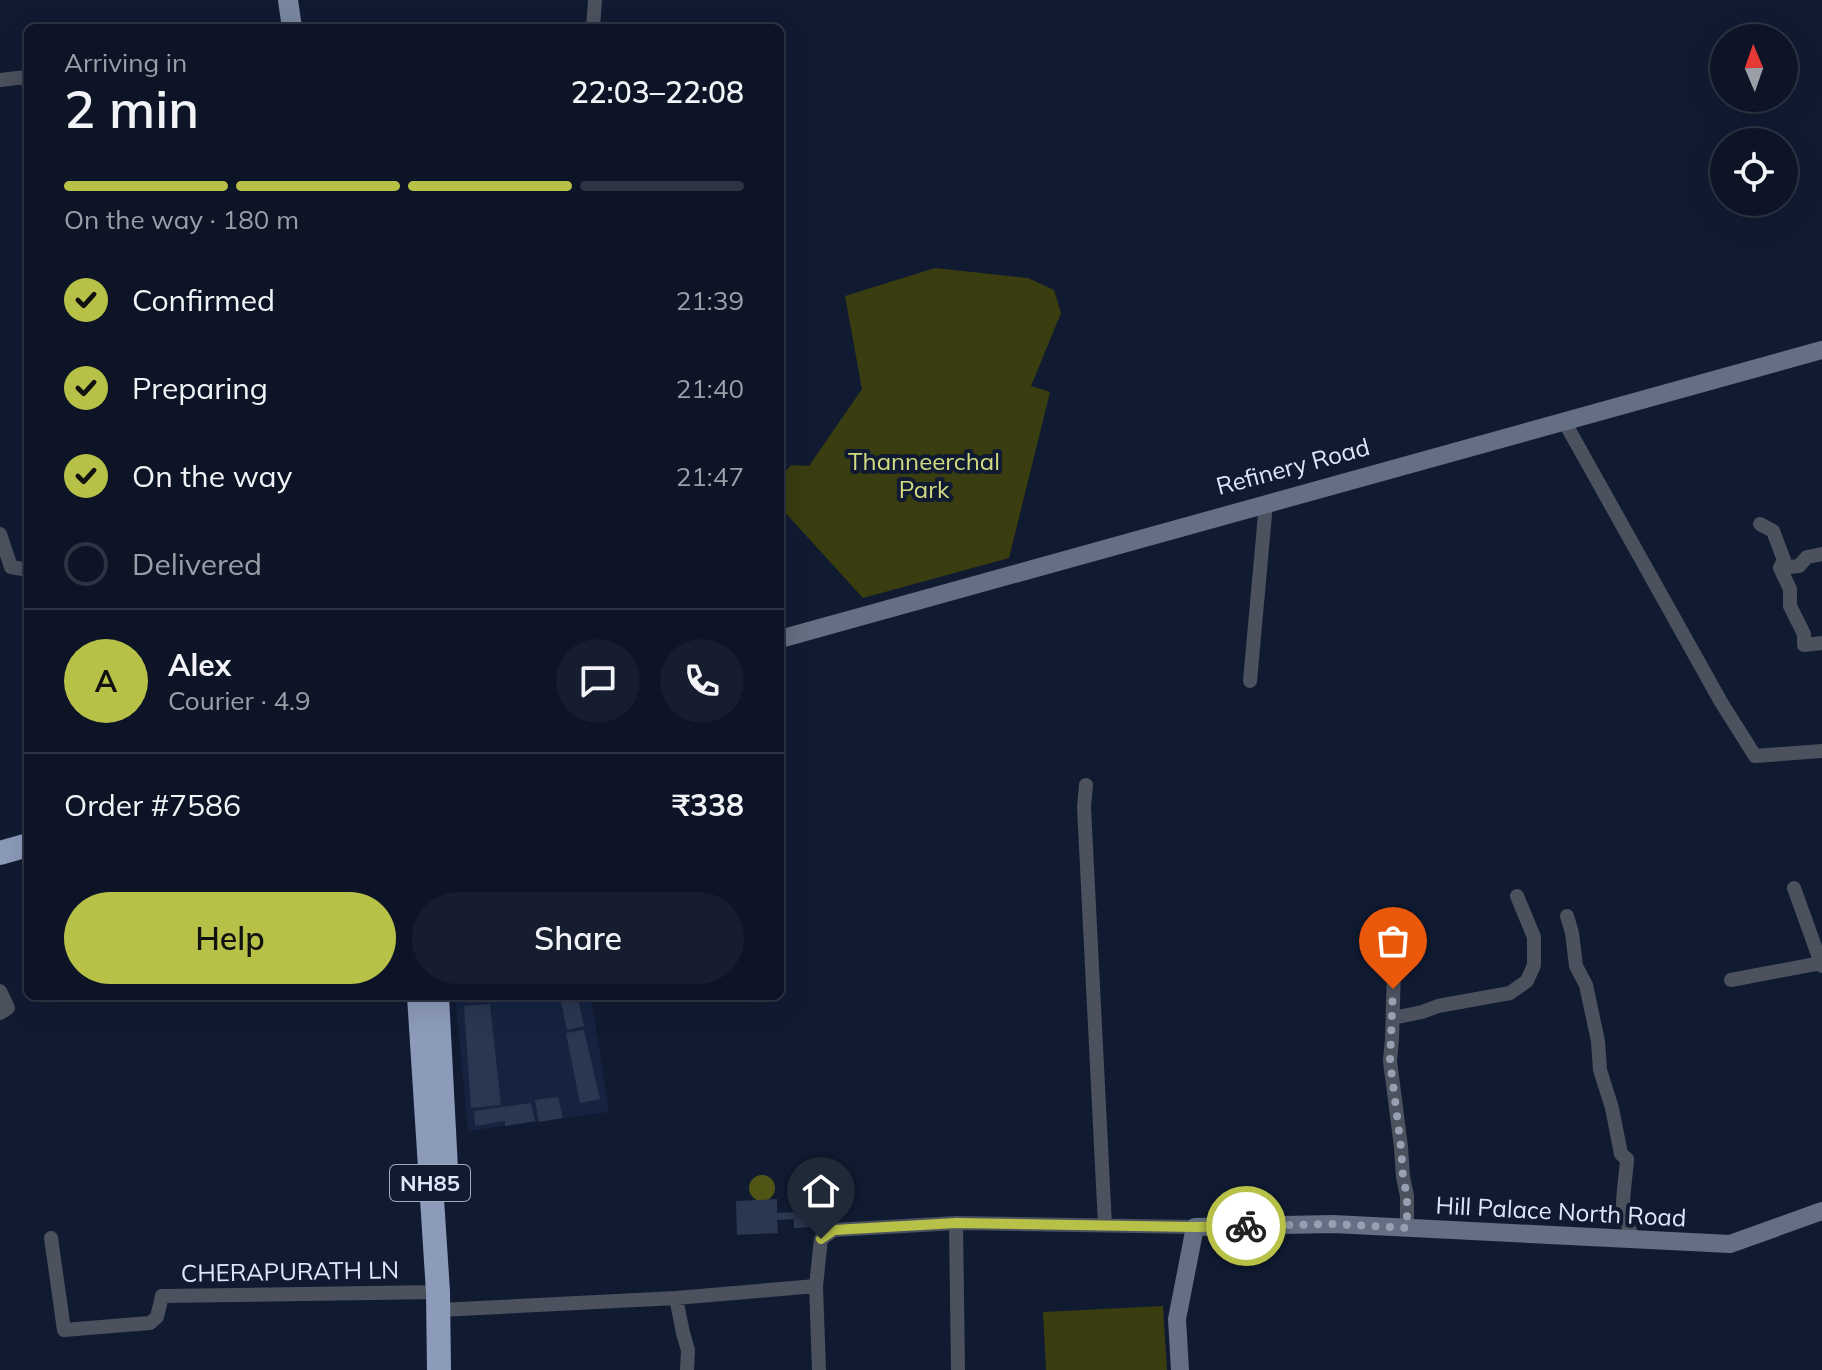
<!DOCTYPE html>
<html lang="en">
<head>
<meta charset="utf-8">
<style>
  :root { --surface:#0c1426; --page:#151d2e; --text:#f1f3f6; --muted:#9a9ea7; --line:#2c3343; --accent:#b8c147 }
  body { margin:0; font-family:Mulish,sans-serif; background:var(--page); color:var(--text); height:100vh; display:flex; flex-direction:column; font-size:30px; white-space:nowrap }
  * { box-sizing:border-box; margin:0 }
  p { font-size:26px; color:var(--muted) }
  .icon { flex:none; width:44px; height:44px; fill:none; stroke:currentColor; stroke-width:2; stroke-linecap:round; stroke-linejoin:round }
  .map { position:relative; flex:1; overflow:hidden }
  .side { position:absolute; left:24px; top:24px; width:760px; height:976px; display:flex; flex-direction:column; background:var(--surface); border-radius:12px; box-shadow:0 8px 32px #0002,0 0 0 2px var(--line) }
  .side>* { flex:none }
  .needle { width:52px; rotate:358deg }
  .buttons { position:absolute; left:1710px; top:24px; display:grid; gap:16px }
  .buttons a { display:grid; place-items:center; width:88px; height:88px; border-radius:50%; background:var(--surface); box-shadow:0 8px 32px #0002,0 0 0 2px var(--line); font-size:40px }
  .pin { position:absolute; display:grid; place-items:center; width:68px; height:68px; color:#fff; margin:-82px -34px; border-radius:50% 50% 50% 0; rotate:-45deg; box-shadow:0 0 8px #0007 }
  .pin .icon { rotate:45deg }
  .courier { position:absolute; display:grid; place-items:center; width:80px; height:80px; margin:-40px; border:6px solid #b8c147; border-radius:50%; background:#fff; color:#222; box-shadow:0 2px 10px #0007 }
  .headline em { font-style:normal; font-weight:600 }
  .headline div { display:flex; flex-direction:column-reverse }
  .headline { display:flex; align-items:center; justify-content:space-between; height:136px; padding:0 40px }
  h1 { font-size:52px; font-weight:600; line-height:60px }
  .bar { display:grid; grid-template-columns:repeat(4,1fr); gap:12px 8px; align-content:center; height:96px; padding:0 40px }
  .bar i { height:10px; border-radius:6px; background:var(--line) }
  .bar .on { background:var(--accent) }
  .bar p { grid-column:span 4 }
  .line { display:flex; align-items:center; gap:20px; padding:0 40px; border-top:2px solid var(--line) }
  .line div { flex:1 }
  .round { display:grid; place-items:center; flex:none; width:84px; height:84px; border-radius:42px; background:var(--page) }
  ol { padding:0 40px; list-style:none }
  li { display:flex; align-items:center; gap:24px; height:88px }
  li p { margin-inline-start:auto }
  li .icon { padding:8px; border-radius:50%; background:var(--accent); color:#111; stroke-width:4 }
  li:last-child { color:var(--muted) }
  li i { width:44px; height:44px; border:4px solid var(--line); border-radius:50% }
  .primary-button { display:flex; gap:16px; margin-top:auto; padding:16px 40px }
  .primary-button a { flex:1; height:92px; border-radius:48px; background:var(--accent); color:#111; font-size:32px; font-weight:600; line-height:92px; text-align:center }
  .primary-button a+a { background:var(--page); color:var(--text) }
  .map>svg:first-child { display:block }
  .built { fill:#152340 }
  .green { fill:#3a3d10 }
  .water { fill:#505415 }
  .building { fill:#2a3750 }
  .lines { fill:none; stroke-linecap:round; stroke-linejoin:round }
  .street { stroke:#4b515d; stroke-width:14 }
  .secondary { stroke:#656f83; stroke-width:18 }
  .primary { stroke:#7986a0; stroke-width:20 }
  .highway { stroke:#8c9bba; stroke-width:24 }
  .done { stroke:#96a0b2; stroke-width:8; stroke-dasharray:0 14.4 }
  .route { stroke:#b8c147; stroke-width:10 }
  .labels { text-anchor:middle; stroke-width:8; stroke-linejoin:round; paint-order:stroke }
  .shield { fill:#101b32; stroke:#a0aabc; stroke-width:2 }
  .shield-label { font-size:22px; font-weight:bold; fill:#dee7f7 }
  .park-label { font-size:24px; fill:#d3db81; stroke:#101b32 }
  .street-label { font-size:24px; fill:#dee7f7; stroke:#101b32 }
</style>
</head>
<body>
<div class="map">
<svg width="1822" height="1370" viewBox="0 0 1822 1370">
  <rect width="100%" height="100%" fill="#101b32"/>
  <path class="built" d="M455,996H591L609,1112L468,1131Z"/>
  <path class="green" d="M935,268L1028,278L1054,290L1061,313L1031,386L1050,392L1009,558L863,598L780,507V478L791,465L809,466L862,389L845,296Z
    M1163,1306L1167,1370H1046L1043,1312Z"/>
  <path class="water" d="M749 1188a13 13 0 1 1 26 0a13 13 0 1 1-26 0Z"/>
  <path class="building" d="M466,996H500V998L467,1003Z
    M578,999L584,1026L567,1030L561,1002Z
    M490,1004L501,1105L471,1108L464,1006Z
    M584,1030L600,1099L580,1103L566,1033Z
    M558,1097L563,1118L539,1122L535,1100Z
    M531,1103L535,1121L505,1126V1121L475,1126L474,1111Z
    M777,1199V1213L793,1212V1203L810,1202L811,1227L794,1228V1219L777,1220L778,1233L737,1235L736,1201Z"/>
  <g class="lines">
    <path class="street" d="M593,28L595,0
      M0,80L26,77L28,83
      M1564,421L1721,702L1755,756L1822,751
      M1760,524L1773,531L1784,560L1780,568L1790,589V606L1804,634V645L1822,643
      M0,534L11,567L28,570
      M1780,568L1799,566L1807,557L1822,554
      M1250,681L1266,503
      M1086,785L1084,807L1105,1225
      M1794,888L1822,966
      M1567,916L1572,933L1576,966L1586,985L1598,1041L1600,1070L1612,1108L1621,1154L1627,1159C1626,1175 1623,1191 1623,1207C1623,1219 1631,1228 1632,1239
      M1394,968L1392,1039L1390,1061L1401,1147L1403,1177L1407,1196V1228
      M1731,980L1821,963
      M0,991L8,1008L0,1013
      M1393,1018L1422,1012L1438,1006L1510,993L1527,981L1534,965V937L1517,896
      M956,1223L958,1370
      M51,1238L64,1330L150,1323L157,1317L162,1296L438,1292
      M816,1286L819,1370
      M676,1298L683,1333L688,1350L687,1370
      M439,1310L676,1298L816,1286L821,1239L834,1230L956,1223L1195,1227"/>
    <path class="secondary" d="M780,639L1822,350
      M1180,1370L1177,1319L1195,1227L1333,1224L1730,1244L1822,1211"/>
    <path class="primary" d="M288,0L292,28"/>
    <path class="highway" d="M0,853L28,845
      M419,996L438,1292L439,1370
      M437,996L446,1169"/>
  </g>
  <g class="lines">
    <path class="done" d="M1246,1226L1333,1224L1407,1228V1196L1403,1177L1401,1147L1390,1061L1393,989"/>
    <path class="route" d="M821,1239L834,1230L956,1223L1195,1227L1246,1226"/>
  </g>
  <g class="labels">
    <rect class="shield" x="390" y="1165" width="80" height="36" rx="6"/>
    <g class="shield-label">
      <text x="430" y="1191">NH85</text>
    </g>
    <g class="park-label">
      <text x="924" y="470">Thanneerchal<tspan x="924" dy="28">Park</tspan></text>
    </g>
    <g class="street-label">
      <text transform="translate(1293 467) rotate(-15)" y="8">Refinery Road</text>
      <text transform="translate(1561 1212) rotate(3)" y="8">Hill Palace North Road</text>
      <text transform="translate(290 1272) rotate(-1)" y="8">CHERAPURATH LN</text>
    </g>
  </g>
</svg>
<div class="buttons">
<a><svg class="needle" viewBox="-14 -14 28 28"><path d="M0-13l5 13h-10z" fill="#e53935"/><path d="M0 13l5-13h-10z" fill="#9a9ea7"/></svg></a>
<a><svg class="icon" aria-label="locate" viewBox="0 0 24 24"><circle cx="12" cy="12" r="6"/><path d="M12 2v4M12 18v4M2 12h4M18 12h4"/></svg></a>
</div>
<div class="pin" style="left:1393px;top:989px;background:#ea580c"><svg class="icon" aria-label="bag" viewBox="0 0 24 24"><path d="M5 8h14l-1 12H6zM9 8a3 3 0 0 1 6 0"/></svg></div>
<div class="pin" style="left:821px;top:1239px;background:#1f2937"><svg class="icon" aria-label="home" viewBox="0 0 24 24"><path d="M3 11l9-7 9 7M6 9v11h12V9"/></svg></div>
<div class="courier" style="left:1246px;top:1226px"><svg class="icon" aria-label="bike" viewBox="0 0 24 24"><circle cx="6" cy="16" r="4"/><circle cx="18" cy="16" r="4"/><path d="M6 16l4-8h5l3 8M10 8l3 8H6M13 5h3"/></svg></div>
<section class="side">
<div class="headline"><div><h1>2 min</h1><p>Arriving in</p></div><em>22:03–22:08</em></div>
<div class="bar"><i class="on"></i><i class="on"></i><i class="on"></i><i></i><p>On the way · 180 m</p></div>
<ol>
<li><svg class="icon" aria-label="check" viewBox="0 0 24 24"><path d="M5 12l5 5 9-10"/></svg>Confirmed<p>21:39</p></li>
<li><svg class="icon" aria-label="check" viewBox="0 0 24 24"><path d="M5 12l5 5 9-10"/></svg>Preparing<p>21:40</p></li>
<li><svg class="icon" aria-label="check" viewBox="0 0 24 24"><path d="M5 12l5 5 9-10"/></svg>On the way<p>21:47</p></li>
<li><i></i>Delivered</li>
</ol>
<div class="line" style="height:144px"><b class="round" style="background:var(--accent);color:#111">A</b><div><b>Alex</b><p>Courier · 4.9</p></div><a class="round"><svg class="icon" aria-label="chat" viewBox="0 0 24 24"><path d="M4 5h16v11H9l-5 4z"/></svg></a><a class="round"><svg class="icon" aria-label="phone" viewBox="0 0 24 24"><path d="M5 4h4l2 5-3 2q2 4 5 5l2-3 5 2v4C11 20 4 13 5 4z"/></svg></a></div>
<div class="line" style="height:104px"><div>Order #7586</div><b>₹338</b></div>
<div class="primary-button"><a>Help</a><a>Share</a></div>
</section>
</div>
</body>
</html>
